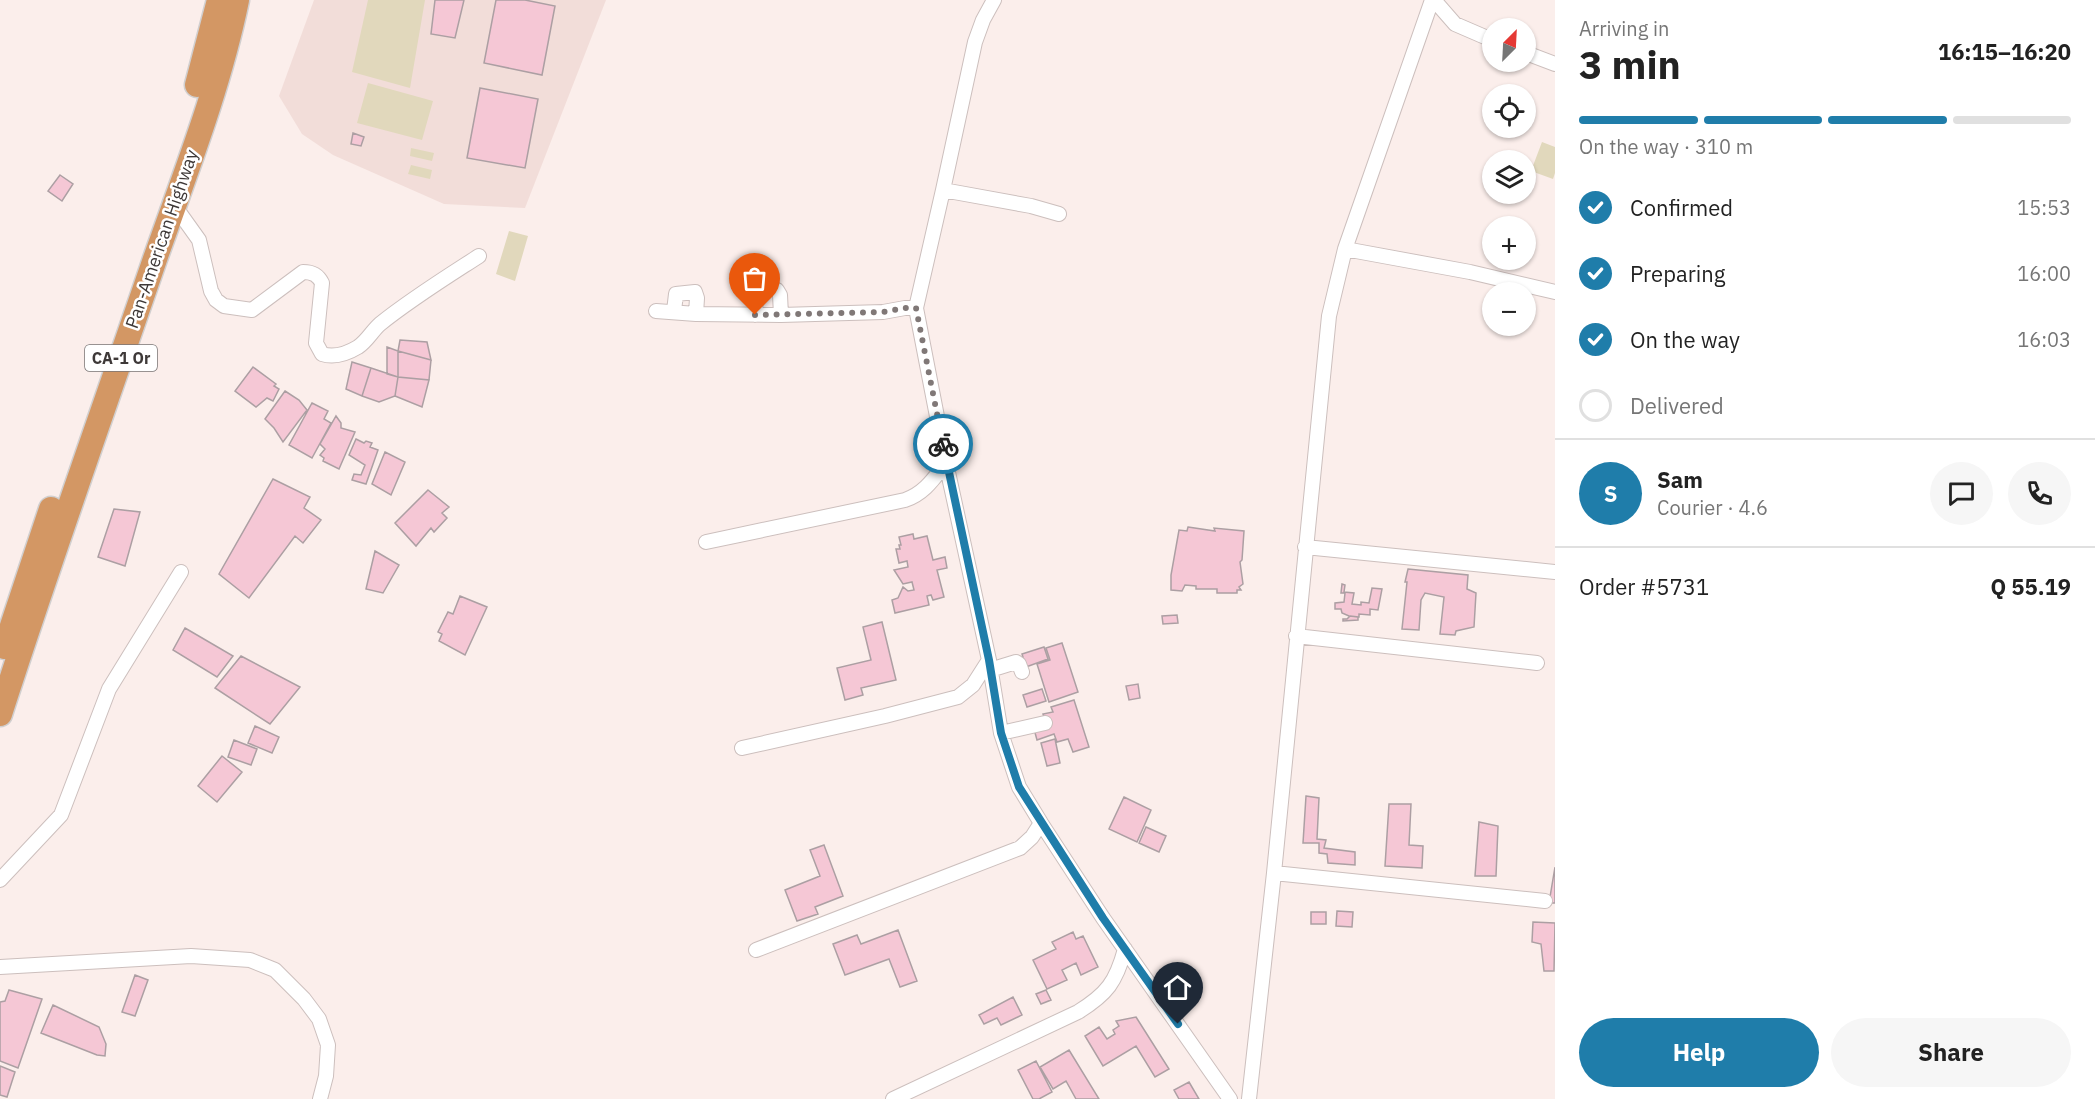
<!DOCTYPE html>
<html lang="en">
<head>
<meta charset="utf-8">
<style>
  :root { --surface:#fff; --page:#f6f6f6; --text:#222; --muted:#767676; --line:#e0e0e0; --accent:#1f7daa }
  body { margin:0; font-family:"IBM Plex Sans",sans-serif; background:var(--page); color:var(--text); height:100vh; display:flex; flex-direction:column; font-size:22px; white-space:nowrap }
  * { box-sizing:border-box; margin:0 }
  p { font-size:20px; color:var(--muted) }
  .icon { flex:none; width:33px; height:33px; fill:none; stroke:currentColor; stroke-width:2; stroke-linecap:round; stroke-linejoin:round }
  .map { position:relative; flex:1; overflow:hidden }
  .sheet { display:flex; flex-direction:column; background:var(--surface); width:540px }
  .sheet>* { flex:none }
  .needle { width:39px; rotate:24deg }
  .tools { position:absolute; left:1482px; top:18px; display:grid; gap:12px }
  .tools a { display:grid; place-items:center; width:54px; height:54px; border-radius:50%; background:var(--surface); box-shadow:0 2px 4px #0004; font-size:30px }
  .pin { position:absolute; display:grid; place-items:center; width:51px; height:51px; color:#fff; margin:-62px -26px; border-radius:50% 50% 50% 0; rotate:-45deg; box-shadow:0 0 6px #0007 }
  .pin .icon { rotate:45deg }
  .courier { position:absolute; display:grid; place-items:center; width:60px; height:60px; margin:-30px; border:4px solid #1f7daa; border-radius:50%; background:#fff; color:#222; box-shadow:0 2px 8px #0007 }
  .head em { font-style:normal; font-weight:800 }
  .head div { display:flex; flex-direction:column-reverse }
  .head { display:flex; align-items:center; justify-content:space-between; height:102px; padding:0 24px }
  h1 { font-size:39px; font-weight:800; line-height:45px }
  .bar { display:grid; grid-template-columns:repeat(4,1fr); gap:9px 6px; align-content:center; height:72px; padding:0 24px }
  .bar i { height:8px; border-radius:4px; background:var(--line) }
  .bar .selected { background:var(--accent) }
  .bar p { grid-column:span 4 }
  .line { display:flex; align-items:center; gap:15px; padding:0 24px; border-top:2px solid var(--line) }
  .line div { flex:1 }
  .round { display:grid; place-items:center; flex:none; width:63px; height:63px; border-radius:32px; background:var(--page) }
  ol { padding:0 24px; list-style:none }
  li { display:flex; align-items:center; gap:18px; height:66px }
  li p { margin-inline-start:auto }
  li .icon { padding:6px; border-radius:50%; background:var(--accent); color:#fff; stroke-width:4 }
  li:last-child { color:var(--muted) }
  li i { width:33px; height:33px; border:3px solid var(--line); border-radius:50% }
  .primary-button { display:flex; gap:12px; margin-top:auto; padding:12px 24px }
  .primary-button a { flex:1; height:69px; border-radius:36px; background:var(--accent); color:#fff; font-size:24px; font-weight:800; line-height:69px; text-align:center }
  .primary-button a+a { background:var(--page); color:var(--text) }
  main { display:flex; flex:1; min-height:0 }
  .map>svg:first-child { display:block }
  .built { fill:#f2ddd9 }
  .green { fill:#e1d8bc }
  .building { fill:#f5c7d5; stroke:#ac9fa3; stroke-width:1.5 }
  .lines { fill:none; stroke-linecap:round; stroke-linejoin:round }
  .street-casing { stroke:#ccbfbd; stroke-width:16 }
  .highway-casing { stroke:#d1cfcf; stroke-width:27 }
  .street { stroke:#fff; stroke-width:14 }
  .highway { stroke:#d39764; stroke-width:24 }
  .done { stroke:#807877; stroke-width:6; stroke-dasharray:0 10.8 }
  .route { stroke:#1f7daa; stroke-width:8 }
  .labels { text-anchor:middle; stroke-width:5; stroke-linejoin:round; paint-order:stroke }
  .shield { fill:#fff; stroke:#787474; stroke-width:1.5 }
  .shield-label { font-size:16px; font-weight:bold; fill:#3e3938 }
  .street-label { font-size:18px; fill:#3e3938; stroke:#fff }
</style>
</head>
<body>
<main>
<div class="map">
<svg width="1555" height="1099" viewBox="0 0 1555 1099">
  <rect width="100%" height="100%" fill="#fbeeeb"/>
  <path class="built" d="M314,0H606L525,208L444,204L333,155L302,134L279,96Z"/>
  <path class="green" d="M368,0H425L410,88L352,72Z
    M368,83L433,101L422,140L357,123Z
    M1542,142L1555,147V173L1553,179L1531,171Z
    M411,148L434,153L432,161L410,156Z
    M411,165L432,170L430,179L408,174Z
    M509,231L528,236L515,281L496,274Z"/>
  <path class="building" d="M435,0H464L455,38L431,34Z
    M496,0H525L555,6L542,75L484,63Z
    M480,88L538,99L525,168L467,158Z
    M353,133L364,137L361,146L351,144Z
    M60,175L73,184L62,201L48,191Z
    M400,340L427,342L431,360L398,351Z
    M387,347L398,351V377L387,374Z
    M398,351L431,360L429,380L398,377Z
    M352,362L371,368L362,396L346,389Z
    M253,367L276,384L274,386L279,389L273,401L267,398L256,407L235,391Z
    M371,368L398,377L395,396L379,402L362,396Z
    M398,377L429,380L422,407L395,396Z
    M285,391L299,400L307,410L283,442L274,428L265,419Z
    M312,403L328,411L324,419L331,423L312,458L289,445Z
    M336,416L341,423V428L355,432L339,469L323,461L324,458L320,455L325,449L320,444Z
    M356,439L364,443L366,441L372,443L370,447L378,450L366,484L352,480L354,474L361,475L365,465L349,455Z
    M385,452L405,462L391,495L372,484Z
    M273,479L310,497L304,508L321,520L303,543L295,536L249,598L219,574Z
    M428,490L449,507L442,513L447,518L434,532L431,528L416,546L395,523Z
    M114,509L140,512L125,566L98,557Z
    M1188,527L1215,531L1214,528L1244,531L1242,560L1240,562L1243,584L1239,587L1241,590H1237V593H1217V589H1196V586L1185,585L1182,591L1171,590V575L1179,530L1187,531Z
    M913,534L914,539L927,536L933,560L945,557L947,568L937,570L944,597L933,600L931,595L927,596L929,605L895,613L892,600L898,598L903,587L908,591L914,590L912,582L903,584L894,570L908,567L907,561L899,563L896,549H900L899,545H901L899,537Z
    M375,551L399,565L383,593L366,589Z
    M1408,569L1468,575L1467,589L1476,593L1474,627L1456,631L1455,635L1440,634L1444,597L1425,593L1421,600L1419,630L1402,629L1407,582H1405Z
    M1342,584L1345,585L1344,592L1354,593L1352,604L1361,605V602L1369,603L1372,588L1382,589L1378,610L1370,609V615L1359,614V617L1349,616L1342,613L1341,609H1335V603L1344,602L1345,593H1341Z
    M460,596L487,607L465,655L439,641L442,634L438,632L448,612L453,614Z
    M1177,615L1178,623L1163,624L1162,616Z
    M1350,616L1358,617V620L1343,621V619H1347Z
    M882,622L896,680L861,688L863,695L845,700L837,668L871,660L863,627Z
    M185,628L233,656L217,677L173,650Z
    M1062,643L1078,692L1049,702L1037,664L1050,660L1046,648Z
    M1044,647L1048,659L1026,667L1022,654Z
    M241,656L300,687L270,724L215,688Z
    M1138,684L1140,698L1129,700L1126,686Z
    M1042,689L1046,701L1027,707L1023,695Z
    M1074,700L1089,747L1073,752L1068,739L1057,742L1054,734L1037,740L1034,729L1047,725L1043,714L1053,712L1051,707Z
    M255,726L279,737L272,753L248,743Z
    M1055,739L1060,763L1047,766L1041,743Z
    M234,740L257,749L251,765L228,757Z
    M222,756L242,772L217,802L198,786Z
    M1306,796L1319,798L1317,839L1326,840L1324,848L1355,852V865L1328,863L1327,854L1319,853V843H1303Z
    M1124,797L1151,810L1137,842L1109,829Z
    M1389,804H1411L1409,845L1423,846L1422,868L1385,866Z
    M1479,822L1498,826L1496,876H1475Z
    M1146,827L1166,836L1159,852L1139,843Z
    M824,845L843,896L815,907L818,914L797,921L785,890L820,876L810,850Z
    M1555,867V903H1549Z
    M1337,911L1353,912L1352,927L1336,926Z
    M1311,912H1326V924H1311Z
    M1533,922L1555,923L1554,971H1544L1541,944L1532,942Z
    M898,930L917,981L900,987L889,959L845,975L833,944L857,935L861,944Z
    M1073,932L1076,939L1083,936L1098,967L1081,975L1076,963L1062,970L1067,980L1047,989L1033,960L1056,949L1052,942Z
    M135,975L148,980L135,1016L122,1012Z
    M9,990L42,999L18,1068L0,1061V1002L5,1001Z
    M1046,990L1051,1000L1041,1004L1036,994Z
    M1013,997L1022,1015L1001,1025L997,1018L984,1024L979,1015Z
    M53,1005L99,1027L106,1044L105,1056L97,1055L41,1033Z
    M1136,1017L1169,1069L1155,1077L1136,1046L1103,1066L1085,1036L1099,1027L1107,1039L1115,1034L1113,1030L1119,1026L1116,1021Z
    M1069,1050L1099,1099H1076L1066,1081L1053,1089L1040,1067Z
    M1036,1061L1052,1092L1039,1099H1033L1018,1070Z
    M0,1066L15,1072L7,1097L0,1095Z
    M1189,1082L1199,1099H1179L1174,1090Z"/>
  <g class="lines">
    <g class="street-casing">
      <path id="street" d="M994,0L983,20L975,42L943,190L916,308L946,463L989,660L1001,733L1019,787L1041,823L1103,918L1230,1099
        M1434,0L1455,24L1492,40
        M1526,53L1555,64
        M943,190L1031,206L1059,214
        M174,205L199,240L211,291L216,300L224,306L252,310L303,272C313,272 318,275 322,283L316,343L322,354C334,358 348,353 358,347C367,341 372,331 380,324C411,299 445,278 479,256
        M1345,249L1470,272L1555,292
        M777,290L780,295L781,315
        M656,311L696,314L781,315L883,312L905,308H916
        M674,311L676,294L695,292L697,298L696,314
        M755,315L756,290
        M706,542L905,500C925,493 934,478 946,463
        M1305,547L1555,572
        M1296,636L1537,663
        M990,670L1016,662L1019,664L1022,672
        M1001,733L1045,723
        M742,748L885,716L958,697L973,685L989,660
        M1274,873L1545,901
        M0,880L61,815L109,689L181,572
        M756,950L1020,848L1032,837L1041,823
        M0,967L191,956L250,960L275,970L304,999L319,1019L328,1045L326,1076L320,1099
        M893,1099L1078,1012C1107,994 1116,982 1125,949
        M1249,1099L1274,873L1329,316L1345,249L1432,0"/>
    </g>
    <g class="highway-casing">
      <path id="highway" d="M197,85L219,0
        M5,647L51,509
        M0,714C49,562 103,411 155,259C185,174 219,88 237,0"/>
    </g>
    <use href="#street" class="street"/>
    <use href="#highway" class="highway"/>
  </g>
  <g class="lines">
    <path class="done" d="M755,315L883,312L905,308H916L943,444"/>
    <path class="route" d="M943,444L989,660L1001,733L1019,787L1103,918L1178,1024"/>
  </g>
  <g class="labels">
    <rect class="shield" x="85" y="345" width="72" height="26" rx="4.5"/>
    <g class="shield-label">
      <text x="121" y="364">CA-1 Or</text>
    </g>
    <g class="street-label">
      <text transform="translate(162 239) rotate(-71)" y="6">Pan-American Highway</text>
    </g>
  </g>
</svg>
<div class="tools">
<a><svg class="needle" viewBox="-14 -14 28 28"><path d="M0-13l5 13h-10z" fill="#e53935"/><path d="M0 13l5-13h-10z" fill="#767676"/></svg></a>
<a><svg class="icon" aria-label="locate" viewBox="0 0 24 24"><circle cx="12" cy="12" r="6"/><path d="M12 2v4M12 18v4M2 12h4M18 12h4"/></svg></a>
<a><svg class="icon" aria-label="layers" viewBox="0 0 24 24"><path d="M12 4l9 5-9 5-9-5zM3 14l9 5 9-5"/></svg></a>
<a>+</a>
<a>−</a>
</div>
<div class="pin" style="left:755px;top:315px;background:#ea580c"><svg class="icon" aria-label="bag" viewBox="0 0 24 24"><path d="M5 8h14l-1 12H6zM9 8a3 3 0 0 1 6 0"/></svg></div>
<div class="pin" style="left:1178px;top:1024px;background:#1f2937"><svg class="icon" aria-label="home" viewBox="0 0 24 24"><path d="M3 11l9-7 9 7M6 9v11h12V9"/></svg></div>
<div class="courier" style="left:943px;top:444px"><svg class="icon" aria-label="bike" viewBox="0 0 24 24"><circle cx="6" cy="16" r="4"/><circle cx="18" cy="16" r="4"/><path d="M6 16l4-8h5l3 8M10 8l3 8H6M13 5h3"/></svg></div>
</div>
<section class="sheet">
<div class="head"><div><h1>3 min</h1><p>Arriving in</p></div><em>16:15–16:20</em></div>
<div class="bar"><i class="selected"></i><i class="selected"></i><i class="selected"></i><i></i><p>On the way · 310 m</p></div>
<ol>
<li><svg class="icon" aria-label="check" viewBox="0 0 24 24"><path d="M5 12l5 5 9-10"/></svg>Confirmed<p>15:53</p></li>
<li><svg class="icon" aria-label="check" viewBox="0 0 24 24"><path d="M5 12l5 5 9-10"/></svg>Preparing<p>16:00</p></li>
<li><svg class="icon" aria-label="check" viewBox="0 0 24 24"><path d="M5 12l5 5 9-10"/></svg>On the way<p>16:03</p></li>
<li><i></i>Delivered</li>
</ol>
<div class="line" style="height:108px"><b class="round" style="background:var(--accent);color:#fff">S</b><div><b>Sam</b><p>Courier · 4.6</p></div><a class="round"><svg class="icon" aria-label="chat" viewBox="0 0 24 24"><path d="M4 5h16v11H9l-5 4z"/></svg></a><a class="round"><svg class="icon" aria-label="phone" viewBox="0 0 24 24"><path d="M5 4h4l2 5-3 2q2 4 5 5l2-3 5 2v4C11 20 4 13 5 4z"/></svg></a></div>
<div class="line" style="height:78px"><div>Order #5731</div><b>Q 55.19</b></div>
<div class="primary-button"><a>Help</a><a>Share</a></div>
</section>
</main>
</body>
</html>
